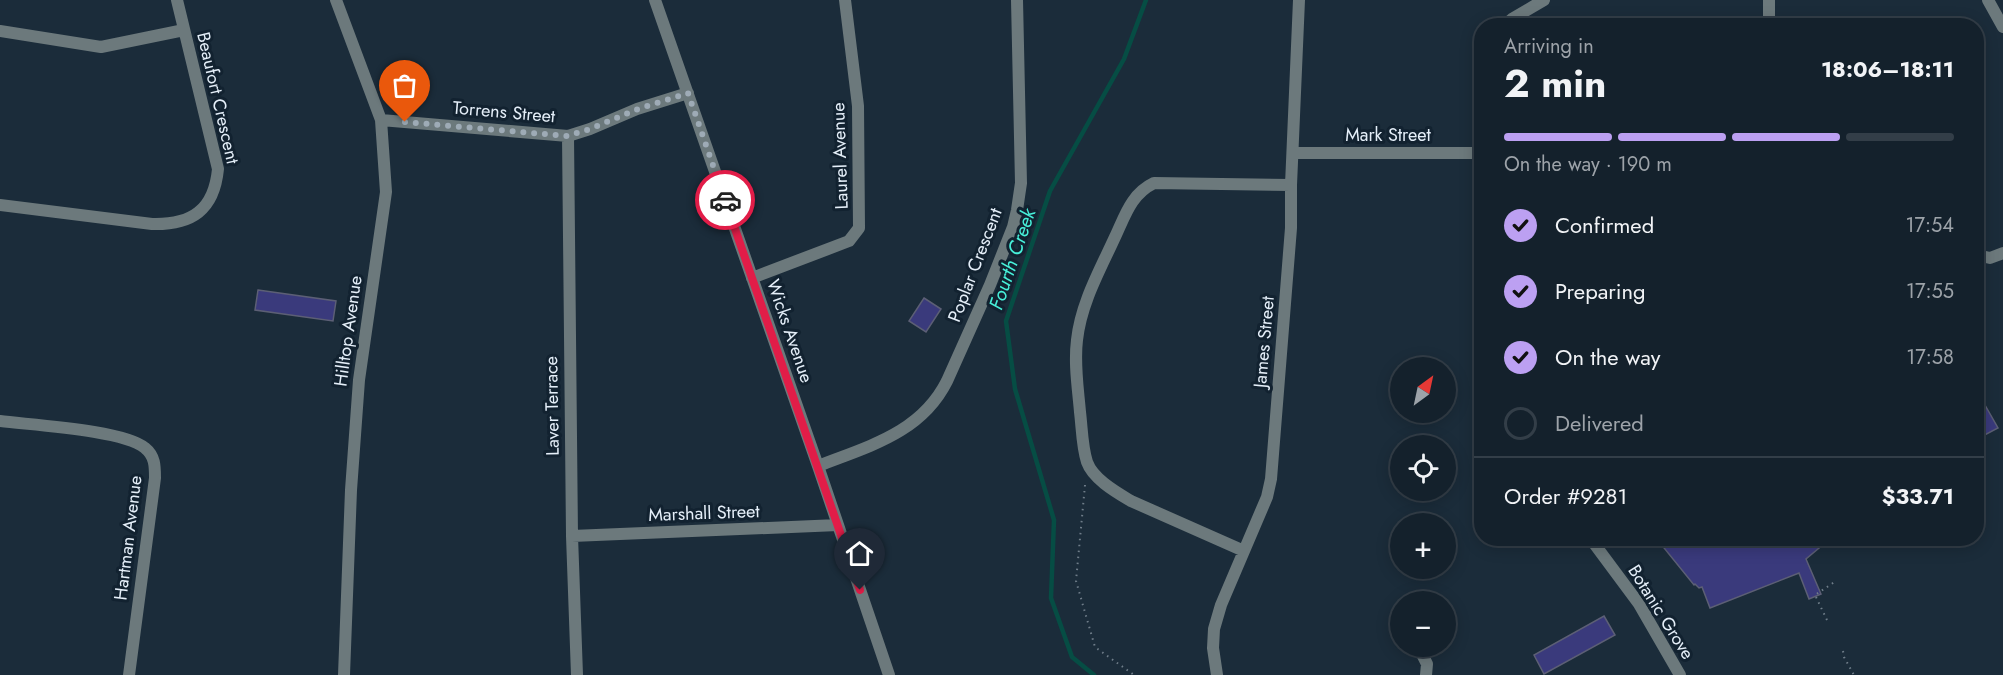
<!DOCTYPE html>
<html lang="en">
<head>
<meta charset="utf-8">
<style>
  :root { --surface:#14212c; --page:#1d2934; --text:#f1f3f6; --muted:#9da3a9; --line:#333e48; --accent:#bca0f2 }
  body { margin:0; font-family:Jost,sans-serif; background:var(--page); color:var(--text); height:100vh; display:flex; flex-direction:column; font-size:22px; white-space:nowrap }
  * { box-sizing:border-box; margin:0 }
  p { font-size:20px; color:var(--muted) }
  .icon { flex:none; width:33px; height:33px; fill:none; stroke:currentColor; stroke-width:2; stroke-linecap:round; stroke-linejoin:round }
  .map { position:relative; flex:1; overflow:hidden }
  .drawer { position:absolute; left:1474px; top:18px; width:510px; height:528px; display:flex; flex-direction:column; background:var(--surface); border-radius:24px; box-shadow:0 3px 15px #0003,0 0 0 2px var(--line) }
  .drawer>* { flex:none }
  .needle { width:39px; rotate:33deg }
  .buttons { position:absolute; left:1390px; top:357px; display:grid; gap:12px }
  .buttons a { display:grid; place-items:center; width:66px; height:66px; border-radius:50%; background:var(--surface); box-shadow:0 3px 15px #0003,0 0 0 2px var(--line); font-size:30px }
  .pin { position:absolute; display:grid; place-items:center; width:51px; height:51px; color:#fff; margin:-62px -26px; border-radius:50% 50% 50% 0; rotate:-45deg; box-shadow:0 0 6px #0007 }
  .pin .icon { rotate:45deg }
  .courier { position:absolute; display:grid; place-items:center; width:60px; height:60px; margin:-30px; border:4px solid #e11d48; border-radius:50%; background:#fff; color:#222; box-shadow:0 2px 8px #0007 }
  .summary em { font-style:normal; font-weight:700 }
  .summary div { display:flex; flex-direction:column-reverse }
  .summary { display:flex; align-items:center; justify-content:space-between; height:102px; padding:0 30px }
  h1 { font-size:39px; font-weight:700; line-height:45px }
  .bar { display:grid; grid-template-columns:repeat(4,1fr); gap:9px 6px; align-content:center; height:72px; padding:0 30px }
  .bar i { height:8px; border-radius:4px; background:var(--line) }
  .bar .active { background:var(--accent) }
  .bar p { grid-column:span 4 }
  .line { display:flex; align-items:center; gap:15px; padding:0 30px; border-top:2px solid var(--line) }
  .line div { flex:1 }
  ol { padding:0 30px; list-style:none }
  li { display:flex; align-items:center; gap:18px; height:66px }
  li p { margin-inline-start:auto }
  li .icon { padding:6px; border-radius:50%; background:var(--accent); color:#111; stroke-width:4 }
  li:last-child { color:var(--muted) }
  li i { width:33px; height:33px; border:3px solid var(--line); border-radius:50% }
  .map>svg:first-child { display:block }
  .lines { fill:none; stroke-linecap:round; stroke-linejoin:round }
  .stream { stroke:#064d44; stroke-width:4.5 }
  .building { fill:#3a3a7c; stroke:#5c5f75; stroke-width:1.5 }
  .path { stroke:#6f7d89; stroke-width:2; stroke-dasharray:1.5 4.5; stroke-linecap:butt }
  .street { stroke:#6c797c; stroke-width:12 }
  .done { stroke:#9eabb6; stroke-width:6; stroke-dasharray:0 10.8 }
  .route { stroke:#e11d48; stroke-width:8 }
  .labels { text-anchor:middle; stroke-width:6; stroke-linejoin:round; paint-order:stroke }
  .street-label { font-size:18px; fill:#e5eff9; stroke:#122230 }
  .water-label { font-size:20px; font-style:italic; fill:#47efd9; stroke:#122230 }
</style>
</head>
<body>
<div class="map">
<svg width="2003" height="675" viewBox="0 0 2003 675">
  <rect width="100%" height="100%" fill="#1b2c3a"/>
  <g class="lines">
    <path class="stream" d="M1094,675L1072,657L1051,598L1054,520L1015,389L1006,321L1050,191L1124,59L1146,0"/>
  </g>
  <path class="building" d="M258,290L336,301L333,321L255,310Z
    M924,298L941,309L926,332L909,321Z
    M1977,391L1998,428L1977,439Z
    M1656,538H1831L1806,559L1821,594L1809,599L1799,573L1710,608L1702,587L1699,588L1695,584L1694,585Z
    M1604,616L1615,635L1544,674L1534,655Z"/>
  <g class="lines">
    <path class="path" d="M1085,485L1076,581L1095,647L1134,675
      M1827,620L1815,595L1836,581
      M1843,651L1844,657L1854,675"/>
    <path class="street" d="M336,0L381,120L386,192L359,380L351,490L344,675
      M655,0L818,466L889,675
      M1988,0L2003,27
      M1504,26L1512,19L1544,0
      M1769,26V0
      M0,31L101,47L184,30
      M381,120L568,136L590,129L637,109L688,93
      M568,136L572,536L577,675
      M1294,153H1482
      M0,205L152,224C192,225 214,210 218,169L177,0
      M1977,255L1990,258L2003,253
      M752,278L849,241L859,228L858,106L845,0
      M0,421C31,425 124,430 145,448C155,456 155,466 155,478L129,675
      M818,466C869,446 921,433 947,381L990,285L1013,227L1017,210L1021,183L1017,0
      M572,536L838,525
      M1590,538L1639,604L1680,675
      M1244,551L1131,501C1116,492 1093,479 1087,462C1082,447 1082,428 1080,412C1078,388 1074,364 1077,340C1081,303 1100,270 1115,237C1125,216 1131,194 1154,183L1291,185
      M1418,646L1427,664L1426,675
      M1217,675L1213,648L1214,629L1221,605L1267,497L1271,479L1291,228V185L1299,0"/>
  </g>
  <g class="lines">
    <path class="done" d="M405,122L567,136L590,129L638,109L688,93L725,200"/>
    <path class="route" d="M725,200L860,590"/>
  </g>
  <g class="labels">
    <g class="street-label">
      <text transform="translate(218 98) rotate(77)" y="6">Beaufort Crescent</text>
      <text transform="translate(504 112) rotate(5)" y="6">Torrens Street</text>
      <text x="1388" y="141">Mark Street</text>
      <text transform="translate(840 156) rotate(-92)" y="6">Laurel Avenue</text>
      <text transform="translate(975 265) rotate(-69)" y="6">Poplar Crescent</text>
      <text transform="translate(348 331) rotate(-82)" y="6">Hilltop Avenue</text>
      <text transform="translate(790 331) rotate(71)" y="6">Wicks Avenue</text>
      <text transform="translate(1264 342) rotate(-85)" y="6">James Street</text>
      <text transform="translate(552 406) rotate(-91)" y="6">Laver Terrace</text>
      <text transform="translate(704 513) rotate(-2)" y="6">Marshall Street</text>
      <text transform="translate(128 538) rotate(-83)" y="6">Hartman Avenue</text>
      <text transform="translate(1661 612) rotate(58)" y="6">Botanic Grove</text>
    </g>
    <g class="water-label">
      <text transform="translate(1012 259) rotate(-71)" y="7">Fourth Creek</text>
    </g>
  </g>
</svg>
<div class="buttons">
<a><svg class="needle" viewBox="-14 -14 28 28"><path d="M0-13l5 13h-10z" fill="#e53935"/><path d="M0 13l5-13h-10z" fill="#9da3a9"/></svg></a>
<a><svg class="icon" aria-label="locate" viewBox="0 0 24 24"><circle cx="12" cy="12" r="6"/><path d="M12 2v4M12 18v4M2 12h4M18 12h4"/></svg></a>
<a>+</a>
<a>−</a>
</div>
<div class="pin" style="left:405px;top:122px;background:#ea580c"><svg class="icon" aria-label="bag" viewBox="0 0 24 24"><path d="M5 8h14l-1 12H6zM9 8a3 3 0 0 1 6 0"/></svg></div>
<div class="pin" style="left:860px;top:590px;background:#1f2937"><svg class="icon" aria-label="home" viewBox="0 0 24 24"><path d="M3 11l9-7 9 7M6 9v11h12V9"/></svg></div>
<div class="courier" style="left:725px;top:200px"><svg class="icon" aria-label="car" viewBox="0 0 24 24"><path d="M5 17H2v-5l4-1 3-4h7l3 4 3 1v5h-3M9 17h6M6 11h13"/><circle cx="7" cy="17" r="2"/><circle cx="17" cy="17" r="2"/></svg></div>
<section class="drawer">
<div class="summary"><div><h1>2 min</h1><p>Arriving in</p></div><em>18:06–18:11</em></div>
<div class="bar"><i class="active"></i><i class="active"></i><i class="active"></i><i></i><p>On the way · 190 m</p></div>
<ol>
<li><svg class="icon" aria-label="check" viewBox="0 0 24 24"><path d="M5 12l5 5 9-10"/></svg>Confirmed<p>17:54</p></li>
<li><svg class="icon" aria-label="check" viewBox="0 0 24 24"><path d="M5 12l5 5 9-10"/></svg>Preparing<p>17:55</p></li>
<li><svg class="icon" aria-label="check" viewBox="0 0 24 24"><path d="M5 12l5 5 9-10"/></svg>On the way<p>17:58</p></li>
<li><i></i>Delivered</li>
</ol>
<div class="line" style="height:78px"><div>Order #9281</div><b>$33.71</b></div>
</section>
</div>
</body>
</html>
